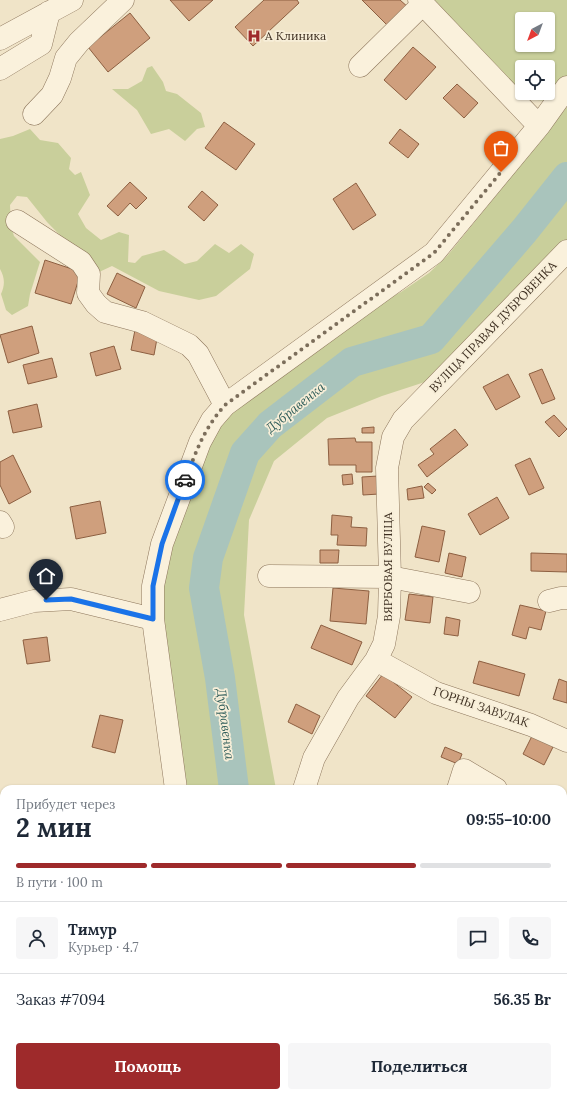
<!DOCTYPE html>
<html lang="ru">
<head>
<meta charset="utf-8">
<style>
  :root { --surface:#fff; --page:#f6f6f7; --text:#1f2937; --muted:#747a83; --line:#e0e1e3; --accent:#9e2a2b }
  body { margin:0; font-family:Lora,serif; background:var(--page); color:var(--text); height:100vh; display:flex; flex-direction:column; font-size:15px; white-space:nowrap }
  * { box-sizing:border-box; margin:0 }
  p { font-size:13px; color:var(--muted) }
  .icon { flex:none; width:22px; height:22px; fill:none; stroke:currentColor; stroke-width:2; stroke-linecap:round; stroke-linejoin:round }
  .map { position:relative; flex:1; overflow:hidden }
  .side { position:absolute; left:0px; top:785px; width:567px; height:312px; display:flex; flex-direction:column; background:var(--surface); border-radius:12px 12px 0 0; box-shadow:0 1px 3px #0004 }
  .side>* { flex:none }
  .needle { width:26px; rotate:221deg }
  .tools { position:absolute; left:515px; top:12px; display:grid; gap:8px }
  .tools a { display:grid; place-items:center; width:40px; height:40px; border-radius:4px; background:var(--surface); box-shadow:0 1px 3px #0004; font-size:20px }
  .pin { position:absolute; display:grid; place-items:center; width:34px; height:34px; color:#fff; margin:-41px -17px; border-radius:50% 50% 50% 0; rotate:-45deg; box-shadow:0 0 4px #0007 }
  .pin .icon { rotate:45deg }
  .courier { position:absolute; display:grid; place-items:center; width:40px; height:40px; margin:-20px; border:3px solid #1a73e8; border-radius:50%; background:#fff; color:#222; box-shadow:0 1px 5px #0007 }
  .head em { font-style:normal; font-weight:700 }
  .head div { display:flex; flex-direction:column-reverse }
  .head { display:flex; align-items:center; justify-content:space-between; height:68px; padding:0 16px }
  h1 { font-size:26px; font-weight:700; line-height:30px }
  .bar { display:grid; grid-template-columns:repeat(4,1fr); gap:6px 4px; align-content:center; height:48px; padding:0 16px }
  .bar i { height:5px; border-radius:3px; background:var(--line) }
  .bar .active { background:var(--accent) }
  .bar p { grid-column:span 4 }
  .line { display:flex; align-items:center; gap:10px; padding:0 16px; border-top:1px solid var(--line) }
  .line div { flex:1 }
  .round { display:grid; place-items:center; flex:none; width:42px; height:42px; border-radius:4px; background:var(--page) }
  .cta { display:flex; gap:8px; margin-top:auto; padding:8px 16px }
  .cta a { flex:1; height:46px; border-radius:4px; background:var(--accent); color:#fff; font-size:16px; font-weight:700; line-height:46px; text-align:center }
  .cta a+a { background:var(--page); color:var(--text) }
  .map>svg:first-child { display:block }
  .green { fill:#c9cf9b; fill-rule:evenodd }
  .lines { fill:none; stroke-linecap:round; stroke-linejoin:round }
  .river { stroke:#a9c4bc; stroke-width:30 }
  .building { fill:#cf9f7d; stroke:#8d5f41 }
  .minor-casing { stroke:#8d765c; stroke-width:23 }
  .minor { stroke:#faf1dc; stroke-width:22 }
  .done { stroke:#7c6e5b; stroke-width:4; stroke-dasharray:0 7.2 }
  .route { stroke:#1a73e8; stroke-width:5 }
  .labels { text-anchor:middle; stroke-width:3.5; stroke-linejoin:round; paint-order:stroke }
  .poi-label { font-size:12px; fill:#3d2e20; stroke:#f7eed8; text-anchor:start }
  .street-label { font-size:12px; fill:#3d2e20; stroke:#f7eed8 }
  .water-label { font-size:13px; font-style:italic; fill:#2f5d5a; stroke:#f7eed8 }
</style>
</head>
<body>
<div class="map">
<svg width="567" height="1097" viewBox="0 0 567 1097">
  <rect width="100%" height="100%" fill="#f0e4c8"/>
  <path class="green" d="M433,0H567V77L548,101L525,99ZM522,19H548V45H522ZM522,67H548V93H522Z
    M152,66L163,82L166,91L177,94L201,113L205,127L197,129L185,141L169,129L151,134L137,110L112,89H128L142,81L147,68Z
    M567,107V243L431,380L382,396L327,418L274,461L249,520L244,615L276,789H185L157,615L161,566L194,475L224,416L356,316L401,292L429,273L448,255Z
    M30,129L40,140L58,143L71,158L69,169L75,175L81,172L90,195L78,214L86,228L101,240L119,232L129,235L128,262L135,263L142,256L164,250L185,264L197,261L215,244L229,253L241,244L254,254L250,269L216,296L199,300L159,291L112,266L97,273L47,222L27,197L17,196L10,205L11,227L14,236L40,262L30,294L28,306L12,315L6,310L1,294C5,285 5,278 0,269V139L13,136Z
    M195,1093H265L264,1097H194Z"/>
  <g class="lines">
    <path class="river" d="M234,789L220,678L204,588L208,558L245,453L270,425L352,362L431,339L524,231L567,177
      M239,1097L240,1093"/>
  </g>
  <path class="building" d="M170,0H213L189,21Z
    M264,0H297L299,3L253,46L235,27Z
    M362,0H400L409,8L389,27Z
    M130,13L150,38L108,72L88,47Z
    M413,47L436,67L406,100L384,80Z
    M457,84L478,103L464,118L443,98Z
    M224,122L255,144L236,170L205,148Z
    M400,129L419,144L408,158L389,143Z
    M130,182L147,198L136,209L130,203L118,216L107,206Z
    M356,183L376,215L353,230L333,199Z
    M202,191L218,205L204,221L188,207Z
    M45,260L81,272L71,304L35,293Z
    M117,273L145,287L136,308L107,294Z
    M32,326L39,353L8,363L0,335Z
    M135,330L158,333L154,355L131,350Z
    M114,346L121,369L96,376L90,353Z
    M52,358L57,377L28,384L23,365Z
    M542,369L555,399L542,404L529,374Z
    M508,374L520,397L496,410L483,387Z
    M37,404L42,427L13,433L8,411Z
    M554,415L567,429L559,437L545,422Z
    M374,427V433H362V428Z
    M455,429L468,445L427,477L418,465L434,454L430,449Z
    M355,438L356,442H372V472H356V465H329L328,439Z
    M13,455L31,492L9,504L0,485V462Z
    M530,458L544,488L529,495L515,465Z
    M352,474L353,484L343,485L342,475Z
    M378,476L379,494L363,495L362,477Z
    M428,483L436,490L432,494L424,487Z
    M422,486L424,498L408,500L407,489Z
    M497,497L509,518L480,535L468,514Z
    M100,501L106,533L76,539L70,507Z
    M332,515L352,517L351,527L367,528L366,546L337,545L338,535H331Z
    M422,526L445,531L439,562L415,557Z
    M320,550H339L338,563H320Z
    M449,553L466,557L462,577L445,573Z
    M531,553L567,554V572L531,571Z
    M333,588L369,591L366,624L330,621Z
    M409,594L433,597L430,623L405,620Z
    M520,605L546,611L541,630L529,627L526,639L512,635Z
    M446,617L460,620L458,636L444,634Z
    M321,625L362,642L352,665L311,648Z
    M47,637L50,661L27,664L23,640Z
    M479,661L525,674L519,696L473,683Z
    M383,674L412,697L395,718L366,696Z
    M559,679L567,682V703L553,699Z
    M296,704L320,716L312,734L288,722Z
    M100,715L123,720L115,753L92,747Z
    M533,734L554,745L544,765L523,754Z
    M445,747L462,754L458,764L441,757Z
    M0,926L4,927L0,938Z
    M567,1049V1063L566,1060L564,1061L563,1059V1050Z
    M105,1093H128L127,1097H104Z"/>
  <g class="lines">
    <g class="minor-casing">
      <path id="minor" d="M419,0L539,126
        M0,39L72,0
        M360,66L423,4
        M0,69L41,44L49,12
        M34,114L52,95L60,78L66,58L79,42L123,0
        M17,221L81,262L89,274L88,293L96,304L105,312L142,322L189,345L198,354L225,405
        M0,522L3,527
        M269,576L390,577L469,592
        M549,601L561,598H567
        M0,610L34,601L71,599L153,619
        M376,660L436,693L531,725L567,741
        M176,789L153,619V586L162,544L200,442L212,420L225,405L434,253L539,126L567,87
        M304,789L314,758L348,698L376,660L384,644L389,616L390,577L387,468L393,437L403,420L567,251
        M458,789L464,770L496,789
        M563,823L567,825
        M484,1093L488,1097
        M184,1097L185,1093
        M277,1097L278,1093"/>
    </g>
    <use href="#minor" class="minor"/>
  </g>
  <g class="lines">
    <path class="done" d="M185,480C197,450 203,430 225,405L434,253L501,172"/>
    <path class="route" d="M46,600L71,599L153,619V586L162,544L185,480"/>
  </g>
  <defs>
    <g id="hospital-bare" transform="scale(1.08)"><path d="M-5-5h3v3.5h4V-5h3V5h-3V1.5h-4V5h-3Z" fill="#9e2a2b" stroke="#f7eed8" stroke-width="2.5" paint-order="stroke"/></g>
  </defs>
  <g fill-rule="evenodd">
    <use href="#hospital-bare" x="254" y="36"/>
  </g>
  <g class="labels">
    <g class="poi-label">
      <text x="265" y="40">А Клиника</text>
    </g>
    <g class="street-label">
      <text transform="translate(493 327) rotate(-46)" y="4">ВУЛІЦА ПРАВАЯ ДУБРОВЕНКА</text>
      <text transform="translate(388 567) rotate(-90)" y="4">ВЯРБОВАЯ ВУЛІЦА</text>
      <text transform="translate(481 707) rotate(19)" y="4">ГОРНЫ ЗАВУЛАК</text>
    </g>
    <g class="water-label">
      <text transform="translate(295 407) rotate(-39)" y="5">Дубравенка</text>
      <text transform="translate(226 724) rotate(83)" y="5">Дубравенка</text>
    </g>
  </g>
</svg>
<div class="tools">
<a><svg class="needle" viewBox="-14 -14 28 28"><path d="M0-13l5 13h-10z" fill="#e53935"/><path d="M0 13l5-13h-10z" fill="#747a83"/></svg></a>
<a><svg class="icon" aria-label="locate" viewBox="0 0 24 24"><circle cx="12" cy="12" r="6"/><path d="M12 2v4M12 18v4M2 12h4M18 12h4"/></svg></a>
</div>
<div class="pin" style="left:501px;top:172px;background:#ea580c"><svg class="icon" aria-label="bag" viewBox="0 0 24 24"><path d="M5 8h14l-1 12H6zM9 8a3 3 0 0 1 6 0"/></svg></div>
<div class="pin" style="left:46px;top:600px;background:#1f2937"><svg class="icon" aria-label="home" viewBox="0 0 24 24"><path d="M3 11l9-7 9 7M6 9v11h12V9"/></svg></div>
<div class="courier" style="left:185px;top:480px"><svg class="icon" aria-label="car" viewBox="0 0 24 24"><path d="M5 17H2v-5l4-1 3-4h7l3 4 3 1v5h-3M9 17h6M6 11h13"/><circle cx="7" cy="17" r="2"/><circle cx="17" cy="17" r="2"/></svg></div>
<section class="side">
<div class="head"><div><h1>2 мин</h1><p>Прибудет через</p></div><em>09:55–10:00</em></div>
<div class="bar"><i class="active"></i><i class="active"></i><i class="active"></i><i></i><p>В пути · 100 m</p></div>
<div class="line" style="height:72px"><a class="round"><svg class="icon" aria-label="person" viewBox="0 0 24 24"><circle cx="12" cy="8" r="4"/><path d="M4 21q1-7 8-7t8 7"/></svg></a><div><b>Тимур</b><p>Курьер · 4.7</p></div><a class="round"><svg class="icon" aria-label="chat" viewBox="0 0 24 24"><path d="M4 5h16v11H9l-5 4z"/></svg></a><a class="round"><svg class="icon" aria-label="phone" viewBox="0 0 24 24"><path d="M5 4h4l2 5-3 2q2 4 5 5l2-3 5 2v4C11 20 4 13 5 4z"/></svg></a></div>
<div class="line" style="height:52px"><div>Заказ #7094</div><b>56.35 Br</b></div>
<div class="cta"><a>Помощь</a><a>Поделиться</a></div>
</section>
</div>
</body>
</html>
